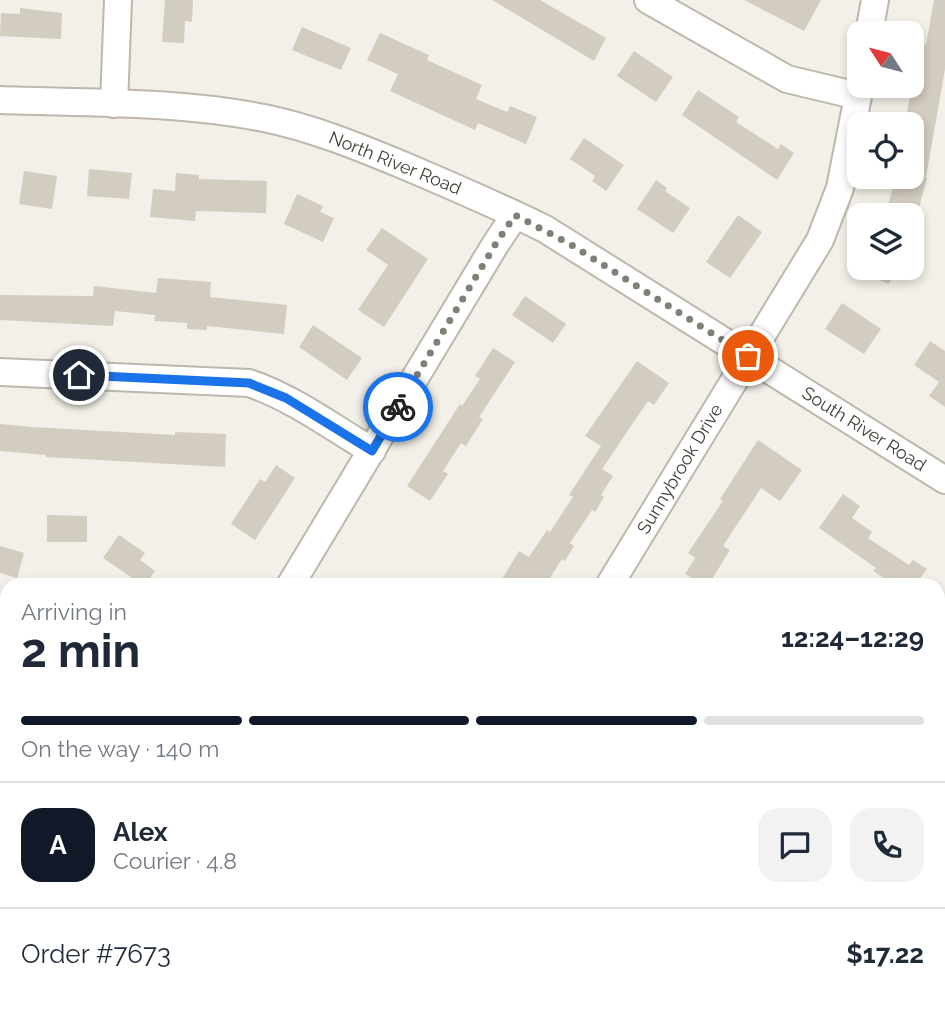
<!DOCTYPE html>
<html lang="en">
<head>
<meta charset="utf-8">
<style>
  :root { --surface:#fff; --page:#f2f2f3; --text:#1f2937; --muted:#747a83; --line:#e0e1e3; --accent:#111827 }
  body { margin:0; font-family:Raleway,sans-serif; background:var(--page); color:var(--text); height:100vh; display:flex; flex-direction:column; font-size:26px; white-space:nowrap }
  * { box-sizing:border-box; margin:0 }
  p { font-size:23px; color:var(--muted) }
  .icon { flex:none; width:38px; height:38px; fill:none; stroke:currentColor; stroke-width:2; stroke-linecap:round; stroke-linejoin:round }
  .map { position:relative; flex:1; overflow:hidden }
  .sheet { position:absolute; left:0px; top:578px; width:945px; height:436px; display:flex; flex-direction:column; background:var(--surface); border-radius:21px 21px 0 0; box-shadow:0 4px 10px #0003 }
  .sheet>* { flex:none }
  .needle { width:46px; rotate:306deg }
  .tools { position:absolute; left:847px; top:21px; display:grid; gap:14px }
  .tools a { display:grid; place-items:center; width:77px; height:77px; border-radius:14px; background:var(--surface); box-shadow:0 4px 10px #0003; font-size:35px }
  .pin { position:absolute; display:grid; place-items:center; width:60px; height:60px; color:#fff; margin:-30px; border:4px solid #fff; border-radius:50%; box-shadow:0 2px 7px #0007 }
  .courier { position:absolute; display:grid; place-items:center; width:70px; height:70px; margin:-35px; border:5px solid #1a73e8; border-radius:50%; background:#fff; color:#222; box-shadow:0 2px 9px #0007 }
  .summary em { font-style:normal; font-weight:700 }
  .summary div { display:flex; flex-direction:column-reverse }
  .summary { display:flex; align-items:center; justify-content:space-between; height:119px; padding:0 21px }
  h1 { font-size:46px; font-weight:700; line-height:52px }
  .bar { display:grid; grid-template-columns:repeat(4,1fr); gap:10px 7px; align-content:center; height:84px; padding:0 21px }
  .bar i { height:9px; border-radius:5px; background:var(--line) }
  .bar .on { background:var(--accent) }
  .bar p { grid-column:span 4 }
  .line { display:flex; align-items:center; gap:18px; padding:0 21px; border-top:2px solid var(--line) }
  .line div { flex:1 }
  .round { display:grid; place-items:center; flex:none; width:74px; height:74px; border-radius:21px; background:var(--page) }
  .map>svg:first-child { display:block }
  .building { fill:#d3ccc0 }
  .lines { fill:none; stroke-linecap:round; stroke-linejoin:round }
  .minor-casing { stroke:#bdb7ac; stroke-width:30 }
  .minor { stroke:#fff; stroke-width:26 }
  .done { stroke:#837e76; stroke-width:7; stroke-dasharray:0 12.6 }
  .route { stroke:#1a73e8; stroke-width:9 }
  .labels { text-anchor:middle; stroke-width:5; stroke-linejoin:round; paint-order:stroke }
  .street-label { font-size:18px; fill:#464038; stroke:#fff }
</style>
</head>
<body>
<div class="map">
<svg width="945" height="1013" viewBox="0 0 945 1013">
  <rect width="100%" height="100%" fill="#f3f0e9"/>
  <path class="building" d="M165,0H193L192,22L185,21L184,43L162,42Z
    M492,0H540L606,38L594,61Z
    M744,0H821L804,31Z
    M934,0H945V69L926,177L927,178L917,215H885L896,177H912V124H905L919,44L926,45Z
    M20,8L62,13L61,39L0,36L1,13L20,14Z
    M302,27L351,48L341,70L292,50Z
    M380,33L429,55L427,60L482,85L476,99L507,112L510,106L537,117L526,144L478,123L475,130L390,91L398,74L367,60Z
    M634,51L673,77L656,102L617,76Z
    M698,90L739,117L736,122L778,149L781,144L794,153L777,180L682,115Z
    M584,138L624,165L606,191L592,181L595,176L570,159Z
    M89,169L132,173L129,199L87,196Z
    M24,171L57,176L52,209L19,204Z
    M176,173L199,175V179L267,181L266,213L196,211L195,221L150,217L153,189L175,191Z
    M656,180L667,188L665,191L690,208L673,233L637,209Z
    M297,194L323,206L320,212L334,218L323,242L284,224Z
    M738,215L762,232L730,278L706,262Z
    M382,228L428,259L384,327L358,310L388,265L366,250Z
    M850,268H896L889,284Z
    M158,278L211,282L210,297L287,305L284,334L207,326V330L187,329V323L154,321L155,315L115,311L113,326L0,320V295L93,296L94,286L156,293Z
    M525,296L566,324L553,343L512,315Z
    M842,303L881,329L864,354L825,329Z
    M313,325L362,358L347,380L299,347Z
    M930,341L945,351V407L929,396L939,382L914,365Z
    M493,348L515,362L479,417L483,419L466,446L461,443L443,471L448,474L430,501L407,486L460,404L462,406L480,379L475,376Z
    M637,361L669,383L654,405L648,401L602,469L613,476L601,495L604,497L595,512L592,510L570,543L574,546L565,561L562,559L546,584H499L519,551L529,557L547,530L550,532L573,497L569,495L601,446L585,436Z
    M0,424L32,427L175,435V432L226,434L225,467L46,457V455L0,451Z
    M758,440L802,470L780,501L761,488L723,546L730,550L709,584H703L685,574L695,558L688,553L723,501L720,499Z
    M276,465L295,478L255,540L231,524L260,479L265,482Z
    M843,494L860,506L852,518L872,532L868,538L909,565L913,560L927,569L916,584H893L873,571L876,568L819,528Z
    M47,515L87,516V542H47Z
    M119,535L145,553L140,560L155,571L146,584H141L103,558Z
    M0,546L24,553L17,578L0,573Z"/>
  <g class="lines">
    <g class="minor-casing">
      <path id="minor" d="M648,0L787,79L858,96
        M869,33L875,0
        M0,100C88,103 178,101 264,118C313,128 359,147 405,166C452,186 499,206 545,229L945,480
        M114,104L118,0
        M0,372L249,383C293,398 332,427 372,451
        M291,584L495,245L515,215
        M610,584L820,240L840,188L860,86
        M938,816L945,821
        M938,921L945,910
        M0,925L7,929
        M136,1006L147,1013
        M32,1013L36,1006
        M352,1013L356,1006
        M880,1013L884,1006"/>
    </g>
    <use href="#minor" class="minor"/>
  </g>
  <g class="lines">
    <path class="done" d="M398,407L495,245L515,215L570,244L748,356"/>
    <path class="route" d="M79,375L249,383L286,398L372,451L398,407"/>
  </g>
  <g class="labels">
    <g class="street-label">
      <text transform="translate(395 163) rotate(22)" y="6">North River Road</text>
      <text transform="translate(864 429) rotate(32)" y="6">South River Road</text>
      <text transform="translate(680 469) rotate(-59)" y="6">Sunnybrook Drive</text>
    </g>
  </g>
</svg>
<div class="tools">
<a><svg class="needle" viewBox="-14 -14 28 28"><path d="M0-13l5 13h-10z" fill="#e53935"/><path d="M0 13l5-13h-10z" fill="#747a83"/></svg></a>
<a><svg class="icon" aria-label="locate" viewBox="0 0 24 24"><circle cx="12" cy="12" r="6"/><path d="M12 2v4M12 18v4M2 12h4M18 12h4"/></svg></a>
<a><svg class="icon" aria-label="layers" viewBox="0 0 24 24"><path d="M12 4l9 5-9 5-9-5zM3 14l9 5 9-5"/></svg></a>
</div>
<div class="pin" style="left:748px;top:356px;background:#ea580c"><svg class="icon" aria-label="bag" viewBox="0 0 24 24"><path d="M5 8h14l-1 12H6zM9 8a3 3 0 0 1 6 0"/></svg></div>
<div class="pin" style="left:79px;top:375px;background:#1f2937"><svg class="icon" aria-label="home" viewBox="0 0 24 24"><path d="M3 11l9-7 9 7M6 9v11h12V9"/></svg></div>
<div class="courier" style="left:398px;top:407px"><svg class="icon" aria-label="bike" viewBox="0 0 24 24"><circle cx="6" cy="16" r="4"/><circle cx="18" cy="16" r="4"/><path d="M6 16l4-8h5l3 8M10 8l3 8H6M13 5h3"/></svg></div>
<section class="sheet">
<div class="summary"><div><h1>2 min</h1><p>Arriving in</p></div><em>12:24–12:29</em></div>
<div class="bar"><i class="on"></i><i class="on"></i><i class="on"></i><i></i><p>On the way · 140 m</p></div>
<div class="line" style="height:126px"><b class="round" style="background:var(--accent);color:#fff">A</b><div><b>Alex</b><p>Courier · 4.8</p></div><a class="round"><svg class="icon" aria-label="chat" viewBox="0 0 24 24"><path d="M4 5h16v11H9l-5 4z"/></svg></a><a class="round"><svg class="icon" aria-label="phone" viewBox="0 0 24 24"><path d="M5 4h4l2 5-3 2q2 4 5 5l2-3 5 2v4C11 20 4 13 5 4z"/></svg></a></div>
<div class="line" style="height:91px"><div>Order #7673</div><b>$17.22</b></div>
</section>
</div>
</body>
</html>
